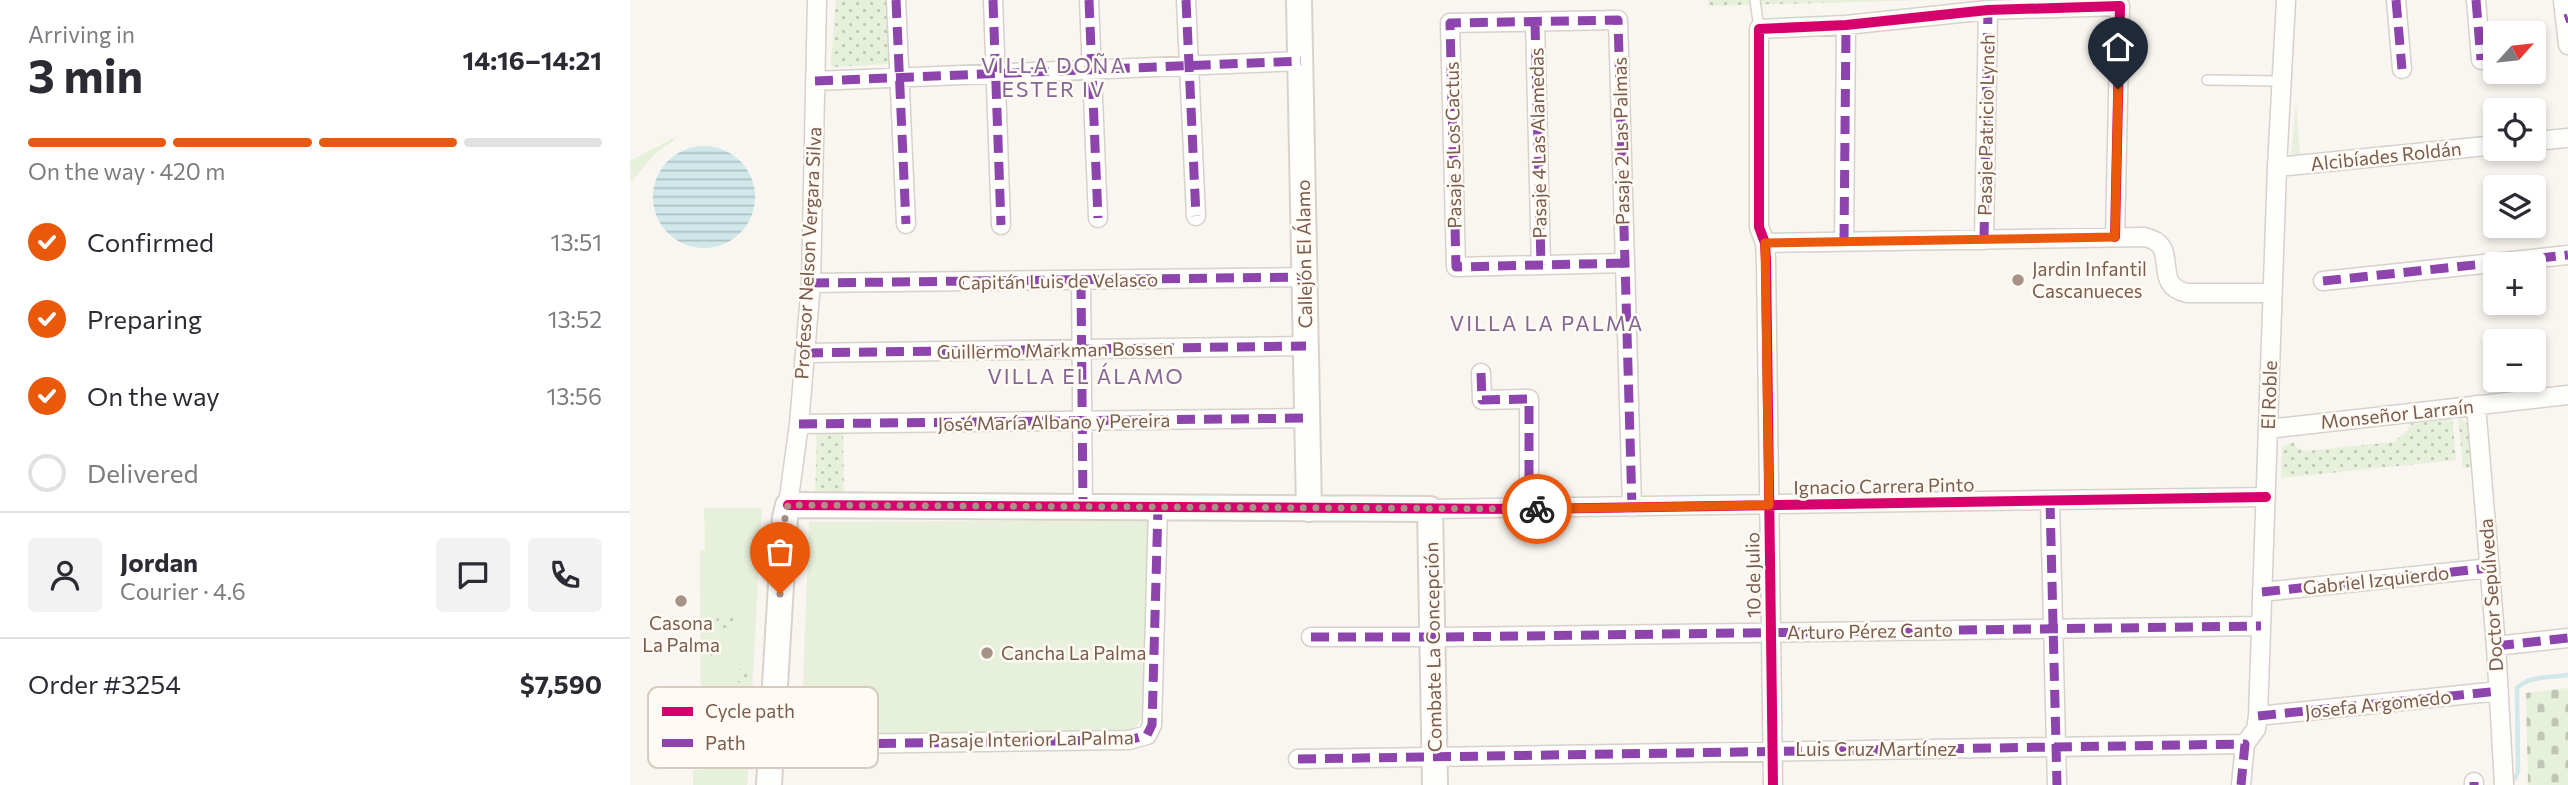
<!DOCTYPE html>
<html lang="en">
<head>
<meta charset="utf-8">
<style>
  :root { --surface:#fff; --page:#f2f2f3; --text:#2b2b33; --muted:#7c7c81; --line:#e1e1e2; --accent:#ea580c }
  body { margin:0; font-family:Commissioner,sans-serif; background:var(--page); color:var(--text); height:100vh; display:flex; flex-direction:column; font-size:26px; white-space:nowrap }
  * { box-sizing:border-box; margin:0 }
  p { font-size:23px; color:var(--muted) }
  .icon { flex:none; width:38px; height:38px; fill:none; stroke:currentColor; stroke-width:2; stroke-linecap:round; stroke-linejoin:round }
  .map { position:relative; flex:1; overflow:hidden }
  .drawer { display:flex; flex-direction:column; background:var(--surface); width:630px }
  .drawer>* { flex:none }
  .needle { width:46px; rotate:63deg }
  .fabs { position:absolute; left:1853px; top:21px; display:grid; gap:14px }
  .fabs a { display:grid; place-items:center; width:63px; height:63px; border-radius:7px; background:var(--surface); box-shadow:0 4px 10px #0003; font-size:35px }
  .pin { position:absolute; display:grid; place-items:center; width:60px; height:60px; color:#fff; margin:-72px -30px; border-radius:50% 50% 50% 0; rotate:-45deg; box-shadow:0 0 7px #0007 }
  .pin .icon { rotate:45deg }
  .courier { position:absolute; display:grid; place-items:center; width:70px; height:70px; margin:-35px; border:5px solid #ea580c; border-radius:50%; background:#fff; color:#222; box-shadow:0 2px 9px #0007 }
  .head em { font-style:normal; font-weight:700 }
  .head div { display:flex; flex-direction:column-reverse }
  .head { display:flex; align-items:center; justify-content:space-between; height:119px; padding:0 28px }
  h1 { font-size:46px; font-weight:700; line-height:52px }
  .bar { display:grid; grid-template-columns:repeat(4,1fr); gap:10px 7px; align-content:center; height:84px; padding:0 28px }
  .bar i { height:9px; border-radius:5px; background:var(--line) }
  .bar .active { background:var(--accent) }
  .bar p { grid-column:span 4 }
  .line { display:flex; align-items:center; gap:18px; padding:0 28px; border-top:2px solid var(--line) }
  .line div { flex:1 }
  .round { display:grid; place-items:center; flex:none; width:74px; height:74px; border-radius:7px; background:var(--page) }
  ol { padding:0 28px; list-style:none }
  li { display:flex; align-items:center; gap:21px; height:77px }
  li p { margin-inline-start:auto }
  li .icon { padding:7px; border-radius:50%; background:var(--accent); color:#fff; stroke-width:4 }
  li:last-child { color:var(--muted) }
  li i { width:38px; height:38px; border:4px solid var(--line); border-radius:50% }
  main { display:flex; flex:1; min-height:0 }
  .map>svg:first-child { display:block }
  .grass { fill:#e7f0db }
  .cemetery { fill:url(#cemetery-stones) }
  .park { fill:url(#park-dots) }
  .water { fill:url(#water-rules) }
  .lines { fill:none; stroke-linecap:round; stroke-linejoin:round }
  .stream { stroke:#d0e8ea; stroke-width:4.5 }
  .lane-casing { stroke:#d7d1cb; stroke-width:12 }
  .street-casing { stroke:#d7d1cb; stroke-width:21 }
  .secondary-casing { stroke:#d9d2cb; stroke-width:28 }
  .lane { stroke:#fefefd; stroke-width:9 }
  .street { stroke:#fefefd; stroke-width:18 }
  .secondary { stroke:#fefefd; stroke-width:24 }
  .quiet { stroke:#8e44ad; stroke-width:9; stroke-dasharray:18 9; stroke-linecap:butt }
  .cycleway-casing { stroke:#fffaf3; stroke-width:15 }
  .cycleway { stroke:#d6006c; stroke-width:10 }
  .done { stroke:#a69286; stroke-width:7; stroke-dasharray:0 12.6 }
  .route { stroke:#ea580c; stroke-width:9 }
  .poi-dot { fill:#a69286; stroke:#fffaf3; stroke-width:2.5 }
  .labels { text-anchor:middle; stroke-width:5; stroke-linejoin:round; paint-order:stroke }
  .street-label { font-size:19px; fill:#7a5c4d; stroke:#fffaf3 }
  .poi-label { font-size:19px; fill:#7a5c4d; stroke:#fffaf3; text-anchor:start }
  .neighbourhood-label { font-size:21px; letter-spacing:2px; fill:#846695; stroke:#fffaf3 }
  .key { fill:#fffaf3; stroke:#d7cbc1; stroke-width:2 }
  .key-label { font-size:19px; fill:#7a5c4d }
</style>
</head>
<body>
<main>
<section class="drawer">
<div class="head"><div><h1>3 min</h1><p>Arriving in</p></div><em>14:16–14:21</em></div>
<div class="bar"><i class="active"></i><i class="active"></i><i class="active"></i><i></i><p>On the way · 420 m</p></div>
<ol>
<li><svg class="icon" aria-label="check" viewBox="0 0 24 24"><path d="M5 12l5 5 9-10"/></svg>Confirmed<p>13:51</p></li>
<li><svg class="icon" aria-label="check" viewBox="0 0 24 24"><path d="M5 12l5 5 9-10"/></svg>Preparing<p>13:52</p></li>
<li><svg class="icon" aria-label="check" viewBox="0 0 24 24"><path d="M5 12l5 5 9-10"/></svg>On the way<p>13:56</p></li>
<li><i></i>Delivered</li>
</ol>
<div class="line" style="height:126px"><a class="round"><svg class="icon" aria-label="person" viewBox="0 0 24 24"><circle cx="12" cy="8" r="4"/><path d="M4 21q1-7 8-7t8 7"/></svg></a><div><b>Jordan</b><p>Courier · 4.6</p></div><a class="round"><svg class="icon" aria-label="chat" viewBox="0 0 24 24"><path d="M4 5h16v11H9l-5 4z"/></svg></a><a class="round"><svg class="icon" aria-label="phone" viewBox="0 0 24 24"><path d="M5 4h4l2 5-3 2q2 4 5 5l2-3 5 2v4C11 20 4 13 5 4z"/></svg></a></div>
<div class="line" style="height:91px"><div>Order #3254</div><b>$7,590</b></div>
</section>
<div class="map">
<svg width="1938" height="785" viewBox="0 0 1938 785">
  <defs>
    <pattern id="cemetery-stones" width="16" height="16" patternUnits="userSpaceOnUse" patternTransform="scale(1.75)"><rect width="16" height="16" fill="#e7f0db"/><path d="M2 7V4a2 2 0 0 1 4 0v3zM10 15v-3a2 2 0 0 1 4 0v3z" fill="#c0c6b4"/></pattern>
    <pattern id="park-dots" width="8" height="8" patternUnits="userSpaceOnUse" patternTransform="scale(1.75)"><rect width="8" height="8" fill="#e7f0db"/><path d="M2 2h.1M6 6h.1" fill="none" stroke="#c0c6b4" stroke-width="1.8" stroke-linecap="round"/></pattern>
    <pattern id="water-rules" width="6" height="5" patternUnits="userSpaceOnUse" patternTransform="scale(1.75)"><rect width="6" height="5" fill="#d0e8ea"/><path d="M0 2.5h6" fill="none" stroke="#aebfc0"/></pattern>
  </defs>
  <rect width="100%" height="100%" fill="#f9f5f0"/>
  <path class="grass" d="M1666,104L1670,154H1661Z
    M47,136L43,141L25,154L1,182L0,161Z
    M74,508H132L117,785H63V770H71L70,550L75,549Z
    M521,520L513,714C510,724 504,728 495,733L171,739L179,522Z"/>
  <path class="cemetery" d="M1938,688V785H1898L1896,693Z"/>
  <path class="park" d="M206,0H257L259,64L202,67L201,61Z
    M1078,0H1298L1078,6Z
    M1822,415L1826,460L1651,478L1652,447L1664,441L1667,448L1677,451L1763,442L1777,431L1784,419Z
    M1828,416L1839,425L1843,467L1833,468Z
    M187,431L213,432L214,496H185Z
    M85 624a10 10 0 1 1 20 0a10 10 0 1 1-20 0Z
    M87,637L95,649L87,658L81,660V652L85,644L83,638Z
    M112,666H117L119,676L116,682L111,684L105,679V674Z"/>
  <path class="water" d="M23 197a51 51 0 1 1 102 0a51 51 0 1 1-102 0Z"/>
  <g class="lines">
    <path class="stream" d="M1885,778L1888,772L1887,688C1900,675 1921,678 1938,675"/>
    <g class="lane-casing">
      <path id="lane" d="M1125,0L1129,29
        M1577,80L1652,81"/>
    </g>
    <g class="street-casing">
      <path id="street" d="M266,0L276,224
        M363,0L371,225
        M459,0L468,218
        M556,0L566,216
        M1766,0L1772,69
        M1846,0L1851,60
        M1933,0L1938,45
        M905,22L911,265
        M185,81L671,61
        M1904,141L1938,138
        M1647,167L1866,145
        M1354,240L1358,10
        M1214,242L1216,25
        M1135,243L1514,237C1553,244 1519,285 1557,293H1643
        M994,263L826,267L820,23L988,20L1002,507
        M451,281L453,507
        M1693,281L1938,255
        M181,283L675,277
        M175,353L676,346
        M851,373L852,400L899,399V509
        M1846,405L1866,646L1874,785
        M169,424L678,418
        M1638,429L1938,395
        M1420,501L1427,785
        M158,505L169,424L181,283L187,0
        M800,509L1636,497
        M1632,592L1860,568
        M681,637H815L1631,626
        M1866,646L1938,638
        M1628,716L1869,691
        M140,745L499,740L517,735L522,725L528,508
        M668,759L1615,744
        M1844,782V785
        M1143,785L1136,261L1135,243L1129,227V29L1216,25L1358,10L1490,6L1485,237
        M1611,785L1615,744L1626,729L1628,716L1647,167L1656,0"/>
    </g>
    <g class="secondary-casing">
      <path id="secondary" d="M669,0L679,509
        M139,785L155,518L158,505L800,509L805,785"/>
    </g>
    <use href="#lane" class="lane"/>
    <use href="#street" class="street"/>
    <use href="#secondary" class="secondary"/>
    <path class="quiet" d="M266,0L276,224
      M363,0L371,225
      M459,0L468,218
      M556,0L566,216
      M1766,0L1772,69
      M1846,0L1851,60
      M1935,19L1938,18
      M905,22L911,265
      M185,81L671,61
      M1354,240L1358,10
      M1214,242L1216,25
      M994,263L826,267L820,23L988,20L1002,507
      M451,281L453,507
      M1693,281L1938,255
      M181,283L675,277
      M175,353L676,346
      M851,373L852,400L899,399V509
      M169,424L678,418
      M1420,501L1427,785
      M1632,592L1860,568
      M681,637H815L1631,626
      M1866,646L1938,638
      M1628,716L1869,691
      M140,745L499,740L517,735L522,725L528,508
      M668,759L1615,744L1611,785
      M1844,782V785"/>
    <g class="cycleway-casing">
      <path id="cycleway" d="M158,505L899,509L1636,497
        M1143,785L1136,261L1135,243L1129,227V29L1216,25L1358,10L1490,6L1485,237"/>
    </g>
    <use href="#cycleway" class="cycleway"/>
  </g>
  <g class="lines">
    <path class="done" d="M150,594L155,518L158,505L907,509"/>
    <path class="route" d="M907,509L1139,505L1135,243L1485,237L1488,89"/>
  </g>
  <g class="poi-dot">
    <circle cx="1388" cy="280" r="7"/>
    <circle cx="51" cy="601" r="7"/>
    <circle cx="357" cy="653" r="7"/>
  </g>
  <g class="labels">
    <g class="street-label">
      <text transform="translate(1356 125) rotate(-89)" y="7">Pasaje Patricio Lynch</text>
      <text transform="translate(991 141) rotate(-91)" y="7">Pasaje 2 Las Palmas</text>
      <text transform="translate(908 143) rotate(-91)" y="7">Pasaje 4 Las Alamedas</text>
      <text transform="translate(823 145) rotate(-91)" y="7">Pasaje 5 Los Cactus</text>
      <text transform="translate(1756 156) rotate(-6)" y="7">Alcibíades Roldán</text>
      <text transform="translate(178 253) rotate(-87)" y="7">Profesor Nelson Vergara Silva</text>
      <text transform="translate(674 254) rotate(-91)" y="7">Callejón El Álamo</text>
      <text transform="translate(428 281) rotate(-1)" y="7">Capitán Luis de Velasco</text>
      <text transform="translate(425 350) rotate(-1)" y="7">Guillermo Markman Bossen</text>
      <text transform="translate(1639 395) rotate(-88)" y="7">El Roble</text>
      <text transform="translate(1767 414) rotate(-6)" y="7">Monseñor Larraín</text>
      <text transform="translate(424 422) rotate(-1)" y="7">José María Albano y Pereira</text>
      <text transform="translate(1254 486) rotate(-1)" y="7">Ignacio Carrera Pinto</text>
      <text transform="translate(1123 575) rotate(-91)" y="7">10 de Julio</text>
      <text transform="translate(1746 580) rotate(-6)" y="7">Gabriel Izquierdo</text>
      <text transform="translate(1861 595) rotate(-94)" y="7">Doctor Sepúlveda</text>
      <text transform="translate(1240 631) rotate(-1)" y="7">Arturo Pérez Canto</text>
      <text transform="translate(803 647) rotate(-91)" y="7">Combate La Concepción</text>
      <text transform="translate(1748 704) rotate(-6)" y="7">Josefa Argomedo</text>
      <text transform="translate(401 739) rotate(-1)" y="7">Pasaje Interior La Palma</text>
      <text x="1246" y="756">Luis Cruz Martínez</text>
    </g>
    <g class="poi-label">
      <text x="1402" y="276">Jardin Infantil<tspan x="1402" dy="22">Cascanueces</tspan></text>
      <text x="51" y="630" text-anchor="middle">Casona<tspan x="51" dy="22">La Palma</tspan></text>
      <text x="371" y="660">Cancha La Palma</text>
    </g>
    <g class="neighbourhood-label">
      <text x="424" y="73">VILLA DOÑA<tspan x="424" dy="24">ESTER IV</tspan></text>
      <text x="917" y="331">VILLA LA PALMA</text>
      <text x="456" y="384">VILLA EL ÁLAMO</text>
    </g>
  </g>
  <rect x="18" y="687" width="230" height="81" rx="10" class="key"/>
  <rect x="32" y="707" width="31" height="9" fill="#d6006c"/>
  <rect x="32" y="739" width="31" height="8" fill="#8e44ad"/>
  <g class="key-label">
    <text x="75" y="718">Cycle path</text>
    <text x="75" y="750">Path</text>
  </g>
</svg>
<div class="fabs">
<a><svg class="needle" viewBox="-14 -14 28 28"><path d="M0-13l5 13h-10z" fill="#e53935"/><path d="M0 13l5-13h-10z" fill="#7c7c81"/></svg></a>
<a><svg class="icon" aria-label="locate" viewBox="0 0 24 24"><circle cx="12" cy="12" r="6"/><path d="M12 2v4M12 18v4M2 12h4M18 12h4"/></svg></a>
<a><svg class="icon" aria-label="layers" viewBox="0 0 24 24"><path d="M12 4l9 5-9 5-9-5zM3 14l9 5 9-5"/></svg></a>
<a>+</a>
<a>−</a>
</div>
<div class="pin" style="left:150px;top:594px;background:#ea580c"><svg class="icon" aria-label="bag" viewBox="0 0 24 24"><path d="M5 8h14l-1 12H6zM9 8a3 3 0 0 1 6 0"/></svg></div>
<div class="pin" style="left:1488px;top:89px;background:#1f2937"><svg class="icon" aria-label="home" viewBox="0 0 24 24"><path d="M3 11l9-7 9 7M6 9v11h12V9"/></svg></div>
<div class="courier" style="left:907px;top:509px"><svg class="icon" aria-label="bike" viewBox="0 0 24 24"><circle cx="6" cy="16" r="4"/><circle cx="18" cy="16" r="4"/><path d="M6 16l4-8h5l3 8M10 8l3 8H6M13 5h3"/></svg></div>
</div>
</main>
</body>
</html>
